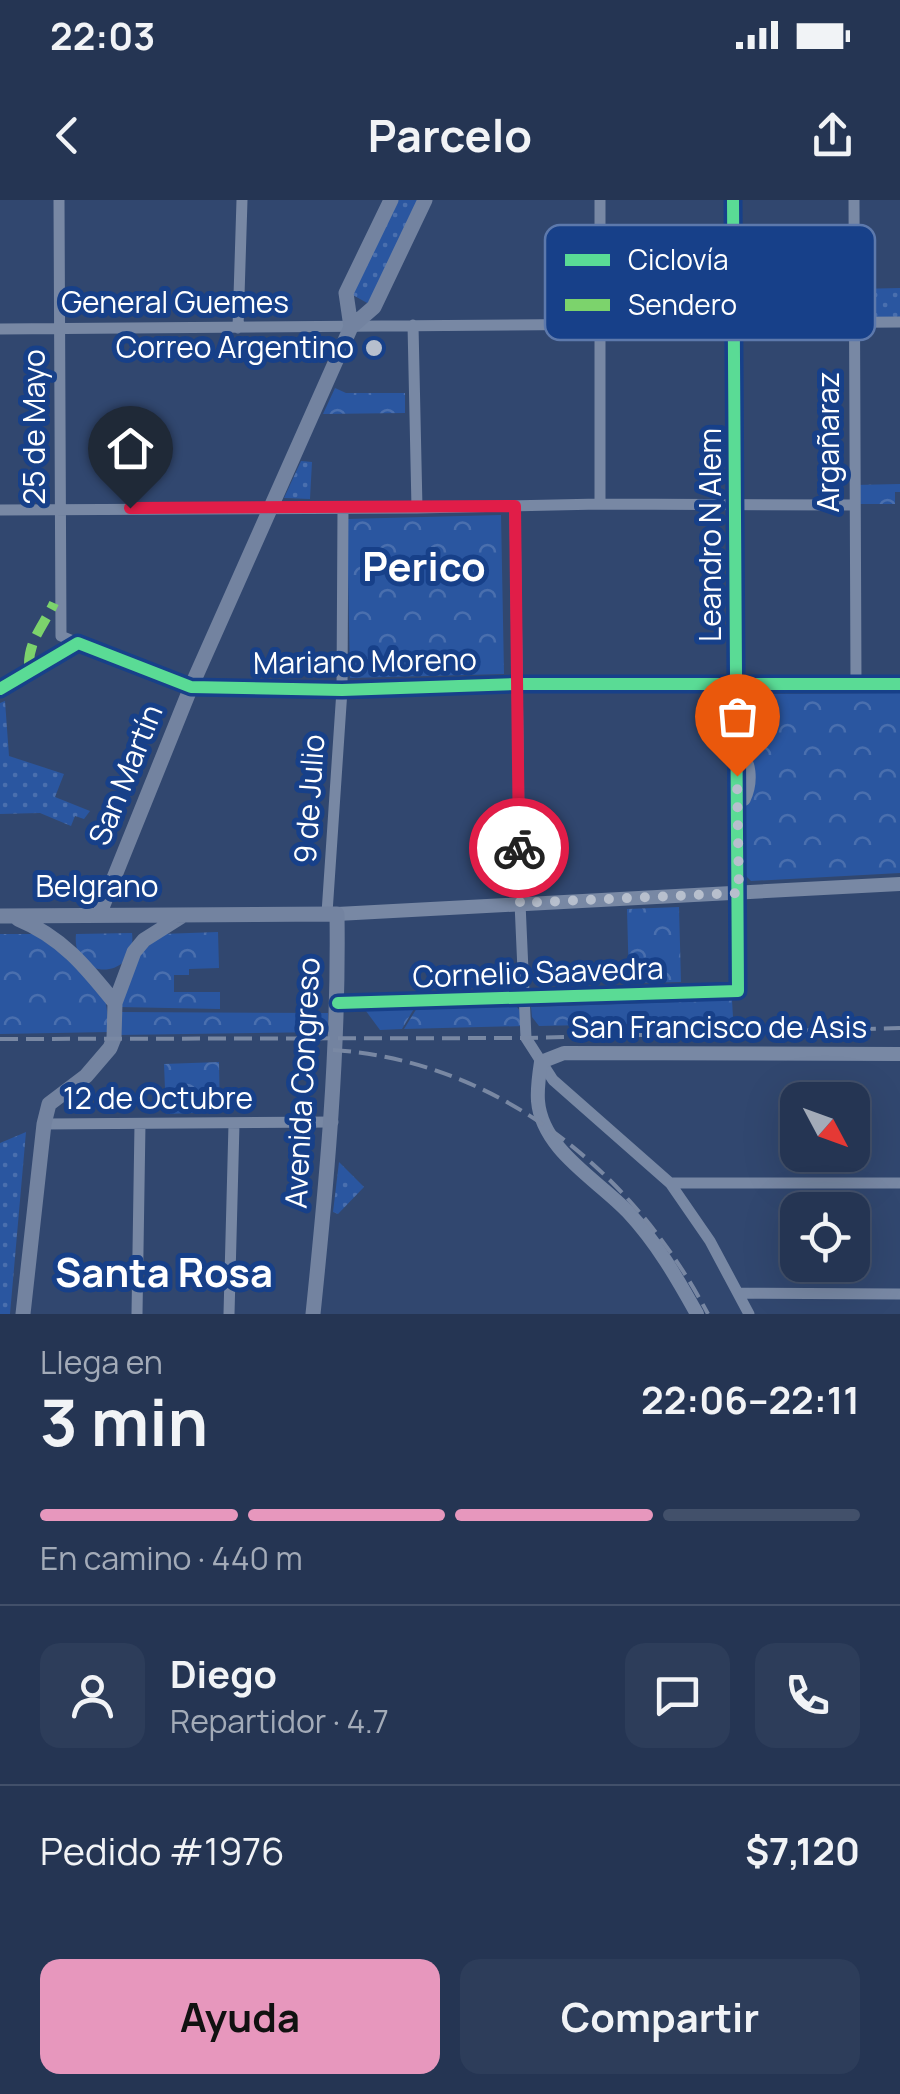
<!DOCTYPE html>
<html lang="es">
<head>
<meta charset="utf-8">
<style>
  :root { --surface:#253553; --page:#2d3d5a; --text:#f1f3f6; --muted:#a3abb8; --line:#42506a; --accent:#e797bd }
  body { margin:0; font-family:Manrope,sans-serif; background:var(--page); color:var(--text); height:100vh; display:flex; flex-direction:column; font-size:38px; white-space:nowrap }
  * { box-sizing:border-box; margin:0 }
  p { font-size:32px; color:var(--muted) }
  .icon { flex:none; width:55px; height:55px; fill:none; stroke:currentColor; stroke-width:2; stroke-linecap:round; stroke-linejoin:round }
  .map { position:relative; height:1114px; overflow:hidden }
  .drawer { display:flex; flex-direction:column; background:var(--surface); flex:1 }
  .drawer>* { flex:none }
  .needle { width:65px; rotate:131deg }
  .controls { position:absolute; left:780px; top:882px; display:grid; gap:20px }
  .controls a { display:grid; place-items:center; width:90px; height:90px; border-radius:20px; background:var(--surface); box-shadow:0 10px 40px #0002,0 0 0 2px var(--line); font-size:50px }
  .pin { position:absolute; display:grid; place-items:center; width:85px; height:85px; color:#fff; margin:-102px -42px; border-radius:50% 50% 50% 0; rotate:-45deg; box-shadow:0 0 10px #0007 }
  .pin .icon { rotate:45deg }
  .courier { position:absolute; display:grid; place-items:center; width:100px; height:100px; margin:-50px; border:8px solid #e11d48; border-radius:50%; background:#fff; color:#222; box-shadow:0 2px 12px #0007 }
  .head em { font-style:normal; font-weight:700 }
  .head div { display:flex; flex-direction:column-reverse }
  .head { display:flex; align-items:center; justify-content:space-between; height:170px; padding:0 40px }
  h1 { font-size:65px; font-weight:700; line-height:75px }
  .bar { display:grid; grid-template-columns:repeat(4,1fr); gap:15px 10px; align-content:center; height:120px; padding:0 40px }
  .bar i { height:12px; border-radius:8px; background:var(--line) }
  .bar .active { background:var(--accent) }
  .bar p { grid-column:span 4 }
  .line { display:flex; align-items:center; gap:25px; padding:0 40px; border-top:2px solid var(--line) }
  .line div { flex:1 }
  .round { display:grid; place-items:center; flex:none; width:105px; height:105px; border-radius:20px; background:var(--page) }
  .button { display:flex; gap:20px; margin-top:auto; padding:20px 40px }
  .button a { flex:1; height:115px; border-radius:20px; background:var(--accent); color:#111; font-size:40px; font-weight:700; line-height:115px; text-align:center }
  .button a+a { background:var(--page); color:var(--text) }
  .status { display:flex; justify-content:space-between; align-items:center; height:70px; padding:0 50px; background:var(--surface); direction:ltr }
  .status svg { height:28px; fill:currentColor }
  header { display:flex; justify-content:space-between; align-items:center; height:130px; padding:0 40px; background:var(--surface); font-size:45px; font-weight:700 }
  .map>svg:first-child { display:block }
  .grass { fill:url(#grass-dots) }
  .park { fill:url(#park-crowns) }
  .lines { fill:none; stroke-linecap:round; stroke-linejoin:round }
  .minor { stroke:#7888a4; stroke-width:11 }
  .tertiary { stroke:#7888a4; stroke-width:14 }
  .secondary { stroke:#7383a0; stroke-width:15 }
  .rail { stroke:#7988a3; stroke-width:4; stroke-dasharray:18 8; stroke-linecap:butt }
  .quiet { stroke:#7cd36c; stroke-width:10; stroke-dasharray:20 10; stroke-linecap:butt }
  .cycleway-casing { stroke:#174089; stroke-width:19 }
  .cycleway { stroke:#5adb95; stroke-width:12 }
  .done { stroke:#b7bfcd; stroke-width:10; stroke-dasharray:0 18 }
  .route { stroke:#e11d48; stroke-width:12 }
  .poi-dot { fill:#b7bfcd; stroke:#174089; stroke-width:4 }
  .labels { text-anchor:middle; stroke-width:10; stroke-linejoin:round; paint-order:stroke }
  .street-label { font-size:30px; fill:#fff; stroke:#174089 }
  .poi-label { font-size:30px; fill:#fff; stroke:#174089; text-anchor:end }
  .district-label { font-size:40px; font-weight:bold; fill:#fff; stroke:#174089 }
  .key { fill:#174089; stroke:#5d79ac; stroke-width:2.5 }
  .key-label { font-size:28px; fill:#fff }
</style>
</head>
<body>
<div class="status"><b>22:03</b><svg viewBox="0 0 49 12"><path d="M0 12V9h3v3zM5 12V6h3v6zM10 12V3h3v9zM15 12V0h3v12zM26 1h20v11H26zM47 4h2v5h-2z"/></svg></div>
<header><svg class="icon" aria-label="back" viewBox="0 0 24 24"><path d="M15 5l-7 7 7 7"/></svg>Parcelo<svg class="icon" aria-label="share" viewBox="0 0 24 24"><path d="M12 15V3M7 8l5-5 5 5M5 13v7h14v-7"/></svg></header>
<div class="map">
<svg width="900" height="1114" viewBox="0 0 900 1114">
  <defs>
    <pattern id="grass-dots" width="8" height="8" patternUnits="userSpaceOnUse" patternTransform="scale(2.5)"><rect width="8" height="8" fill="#2a56a0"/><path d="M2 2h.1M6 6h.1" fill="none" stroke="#4a6fae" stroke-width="1.8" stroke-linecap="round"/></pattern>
    <pattern id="park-crowns" width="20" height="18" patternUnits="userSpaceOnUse" patternTransform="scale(2.5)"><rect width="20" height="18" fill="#2a56a0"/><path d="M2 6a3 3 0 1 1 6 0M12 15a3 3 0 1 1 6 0" fill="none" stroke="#4a6fae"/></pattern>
  </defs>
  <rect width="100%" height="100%" fill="#31476f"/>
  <path class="grass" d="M396,0H420L369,104L351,94Z
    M900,88V117L856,118V89Z
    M301,261L312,262L310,299L284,298Z
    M5,501L9,556L64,574L55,597L90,611L84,619L75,616L71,626L40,613L0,614V503Z
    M26,932L10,1114H0V943Z
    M339,962L364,987L338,1014L333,1012Z"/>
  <path class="park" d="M335,188L346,193H405V213L323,214Z
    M900,284V292H895V304H855L854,285Z
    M501,315L504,474L350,478L347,319Z
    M900,493V673L751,681L743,673L740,503L746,494Z
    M679,707L681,782L629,783L627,709Z
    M218,732L219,768L189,769V775H174V792H220V809L118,807L131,763L161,734Z
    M132,733C138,781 71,782 76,734Z
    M0,734H33L47,740L69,759L105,797L110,832L0,834Z
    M732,800L733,817L727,822L539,826L532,817L531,807Z
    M363,807H415L402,829L380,830Z
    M517,807L527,820L524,826L404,829L417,808Z
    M117,812L328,813V832L117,835Z
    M219,862L220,912L166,914L164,864Z"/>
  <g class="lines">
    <path class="minor" d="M59,0L61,436L78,443
      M600,0V304
      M854,0L856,483
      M413,125L417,308
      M238,128L242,0
      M0,129L900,122
      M515,307L520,703L526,838L553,880L670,983L710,1041L749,1114
      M0,310L417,308L600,304L855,305
      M0,489L78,443L191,487L342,490L518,484H900
      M736,548C753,558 753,583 745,600L737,603
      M327,713L342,490L343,308
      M338,803L738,791L733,0
      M44,924L333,922
      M670,983H900
      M741,1093L900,1094
      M137,1114L140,924
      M229,1114L234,924"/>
    <path class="tertiary" d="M337,714L900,684
      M697,1114C677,1078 657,1043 628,1012C598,980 542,950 538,901C537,888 539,875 541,862L564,853L900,854"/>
    <path class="secondary" d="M351,127L346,93L391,0
      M99,715L191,487L351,127L374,107L425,0
      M0,716L337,714C339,850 327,979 313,1114
      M18,719C62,737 86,767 115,803
      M23,1114L44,924L49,904L86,876L110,848L114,838L115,803L134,752L144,740L182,716"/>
    <path class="rail" d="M0,839L526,838L900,828
      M333,850C498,861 633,971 708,1114"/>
    <path class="quiet" d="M29,464C29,440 44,425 54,403"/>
    <g class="cycleway-casing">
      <path id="cycleway" d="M0,489L78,443L191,487L342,490L518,484H900
        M338,803L738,791L733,0"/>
    </g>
    <use href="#cycleway" class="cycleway"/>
  </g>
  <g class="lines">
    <path class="done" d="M519,648L520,703L739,693L737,576"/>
    <path class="route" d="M130,308L515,306L519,648"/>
  </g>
  <circle class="poi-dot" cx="374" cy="148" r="10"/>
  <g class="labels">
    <g class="street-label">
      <text x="175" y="113">General Guemes</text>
      <text transform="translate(35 227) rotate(-90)" y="10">25 de Mayo</text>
      <text transform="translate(829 242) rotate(-90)" y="10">Argañaraz</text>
      <text transform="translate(711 335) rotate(-90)" y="10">Leandro N Alem</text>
      <text transform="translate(365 462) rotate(-1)" y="10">Mariano Moreno</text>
      <text transform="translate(126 575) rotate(-68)" y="10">San Martín</text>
      <text transform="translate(310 599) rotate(-86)" y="10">9 de Julio</text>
      <text x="97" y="697">Belgrano</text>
      <text transform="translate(538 773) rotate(-2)" y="10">Cornelio Saavedra</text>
      <text x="719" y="838">San Francisco de Asis</text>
      <text transform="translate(303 883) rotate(-87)" y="10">Avenida Congreso</text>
      <text x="158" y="909">12 de Octubre</text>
    </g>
    <g class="poi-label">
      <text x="354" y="158">Correo Argentino</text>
    </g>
    <g class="district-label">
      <text x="424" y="381">Perico</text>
      <text x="164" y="1087">Santa Rosa</text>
    </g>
  </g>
  <rect x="545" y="25" width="330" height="115" rx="15" class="key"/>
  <rect x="565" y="54" width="45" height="12" fill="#5adb95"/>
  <rect x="565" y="99" width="45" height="12" fill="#7cd36c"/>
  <g class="key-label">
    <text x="628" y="70">Ciclovía</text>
    <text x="628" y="115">Sendero</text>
  </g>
</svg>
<div class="controls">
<a><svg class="needle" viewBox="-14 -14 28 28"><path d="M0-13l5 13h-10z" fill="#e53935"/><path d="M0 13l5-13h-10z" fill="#a3abb8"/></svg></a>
<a><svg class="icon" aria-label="locate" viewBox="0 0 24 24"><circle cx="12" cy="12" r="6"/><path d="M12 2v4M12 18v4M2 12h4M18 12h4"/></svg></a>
</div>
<div class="pin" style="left:737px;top:576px;background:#ea580c"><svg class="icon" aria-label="bag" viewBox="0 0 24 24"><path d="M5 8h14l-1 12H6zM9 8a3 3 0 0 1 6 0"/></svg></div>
<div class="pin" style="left:130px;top:308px;background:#1f2937"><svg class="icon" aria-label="home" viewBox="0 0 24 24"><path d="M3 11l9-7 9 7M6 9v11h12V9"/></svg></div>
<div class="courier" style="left:519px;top:648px"><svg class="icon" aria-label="bike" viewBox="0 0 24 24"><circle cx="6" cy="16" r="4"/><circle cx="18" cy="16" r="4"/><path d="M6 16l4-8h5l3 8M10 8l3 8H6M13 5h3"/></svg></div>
</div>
<section class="drawer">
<div class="head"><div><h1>3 min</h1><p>Llega en</p></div><em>22:06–22:11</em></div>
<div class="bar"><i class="active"></i><i class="active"></i><i class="active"></i><i></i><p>En camino · 440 m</p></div>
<div class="line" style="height:180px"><a class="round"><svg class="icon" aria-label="person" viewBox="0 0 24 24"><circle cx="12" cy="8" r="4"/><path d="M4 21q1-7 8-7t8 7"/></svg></a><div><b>Diego</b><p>Repartidor · 4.7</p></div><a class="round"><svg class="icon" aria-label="chat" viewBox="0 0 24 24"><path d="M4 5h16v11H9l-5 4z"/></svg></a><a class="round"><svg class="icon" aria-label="phone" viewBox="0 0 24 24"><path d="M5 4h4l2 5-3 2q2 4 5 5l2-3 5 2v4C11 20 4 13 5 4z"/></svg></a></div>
<div class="line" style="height:130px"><div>Pedido #1976</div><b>$7,120</b></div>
<div class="button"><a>Ayuda</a><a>Compartir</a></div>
</section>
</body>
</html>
